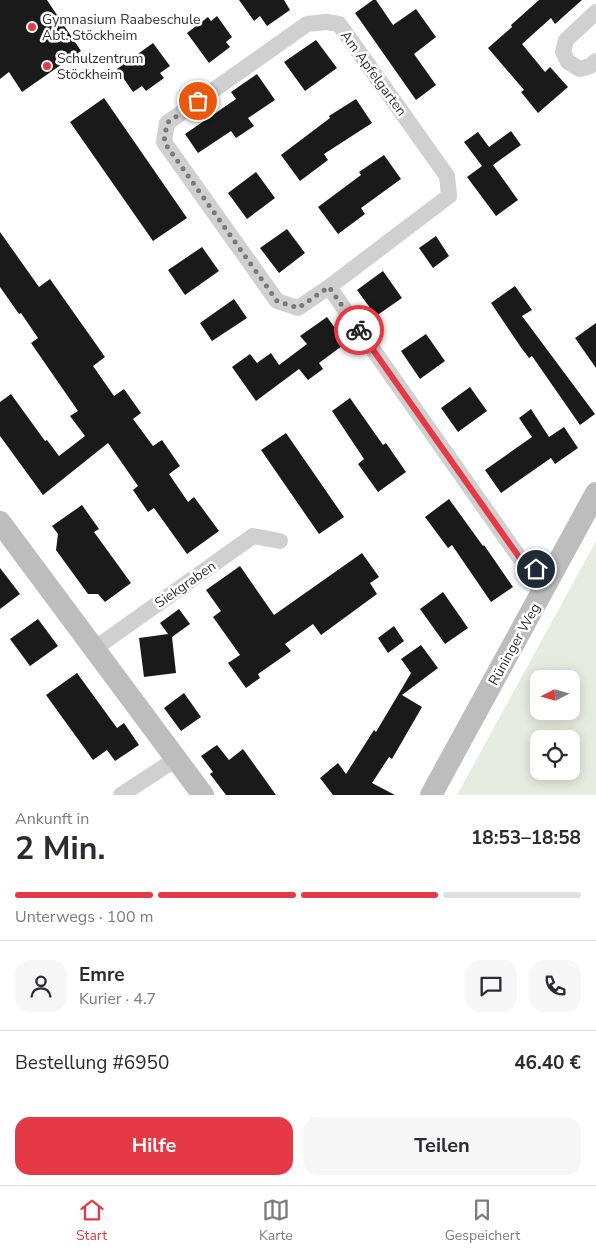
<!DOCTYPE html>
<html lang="de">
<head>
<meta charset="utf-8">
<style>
  :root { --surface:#fff; --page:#f7f7f7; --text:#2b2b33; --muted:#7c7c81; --line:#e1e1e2; --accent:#e63946 }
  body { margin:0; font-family:"Nunito Sans",sans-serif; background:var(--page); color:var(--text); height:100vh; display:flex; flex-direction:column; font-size:19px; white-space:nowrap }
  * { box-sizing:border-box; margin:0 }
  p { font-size:16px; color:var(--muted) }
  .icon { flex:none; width:28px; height:28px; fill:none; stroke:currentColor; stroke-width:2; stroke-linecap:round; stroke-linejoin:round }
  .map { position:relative; height:795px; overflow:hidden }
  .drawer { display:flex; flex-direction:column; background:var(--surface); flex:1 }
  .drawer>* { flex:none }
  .needle { width:32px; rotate:264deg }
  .fabs { position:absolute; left:530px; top:670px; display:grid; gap:10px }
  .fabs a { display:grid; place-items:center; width:50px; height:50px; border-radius:10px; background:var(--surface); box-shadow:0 2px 12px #0003; font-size:25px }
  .pin { position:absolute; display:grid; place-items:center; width:42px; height:42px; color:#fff; margin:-21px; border:2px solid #fff; border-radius:50%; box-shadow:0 1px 5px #0007 }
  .courier { position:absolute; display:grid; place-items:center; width:50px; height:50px; margin:-25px; border:4px solid #e63946; border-radius:50%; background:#fff; color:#222; box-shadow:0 1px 6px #0007 }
  .overview em { font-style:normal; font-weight:700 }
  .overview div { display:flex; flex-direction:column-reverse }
  .overview { display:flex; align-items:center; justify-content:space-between; height:85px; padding:0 15px }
  h1 { font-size:32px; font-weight:700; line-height:38px }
  .bar { display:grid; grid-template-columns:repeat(4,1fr); gap:8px 5px; align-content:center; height:60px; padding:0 15px }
  .bar i { height:6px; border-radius:4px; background:var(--line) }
  .bar .on { background:var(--accent) }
  .bar p { grid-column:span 4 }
  .line { display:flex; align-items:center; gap:12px; padding:0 15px; border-top:1px solid var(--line) }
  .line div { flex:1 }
  .round { display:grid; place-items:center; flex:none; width:52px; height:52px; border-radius:15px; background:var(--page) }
  .primary-button { display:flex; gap:10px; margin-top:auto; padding:10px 15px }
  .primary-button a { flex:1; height:58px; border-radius:15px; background:var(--accent); color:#fff; font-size:20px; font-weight:700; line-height:58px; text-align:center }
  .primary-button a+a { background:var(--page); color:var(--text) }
  .dock { display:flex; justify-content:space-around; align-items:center; height:70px; border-top:1px solid var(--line); background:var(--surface); font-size:14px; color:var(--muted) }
  .dock a { display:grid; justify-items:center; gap:2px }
  .dock .on { color:var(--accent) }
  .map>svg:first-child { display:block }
  .green { fill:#e6ecdf; fill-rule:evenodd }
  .building { fill:#1a1a1a }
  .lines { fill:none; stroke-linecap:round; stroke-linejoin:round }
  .street { stroke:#d0d0d0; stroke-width:16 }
  .secondary { stroke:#bdbdbd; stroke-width:22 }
  .done { stroke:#7a7a7a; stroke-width:5; stroke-dasharray:0 9 }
  .route { stroke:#e63946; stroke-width:6 }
  .poi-dot { fill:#e63946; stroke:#fff; stroke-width:2 }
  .labels { text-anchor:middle; stroke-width:5; stroke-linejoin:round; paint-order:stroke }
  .poi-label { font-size:14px; fill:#333; stroke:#fff; text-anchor:start }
  .street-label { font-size:14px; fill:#333; stroke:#fff }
</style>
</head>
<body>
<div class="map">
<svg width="596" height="795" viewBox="0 0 596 795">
  <rect width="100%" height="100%" fill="#fff"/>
  <path class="green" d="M596,541V795H457ZM539,679H571V711H539ZM539,739H571V771H539Z"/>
  <path class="building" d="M0,0H47L81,51L22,92L9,72L0,79Z
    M239,0H284L290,10L267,26L260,16L254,21Z
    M373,0H376L393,25L416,9L436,37L414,54L436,85L416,100L355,13Z
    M539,0H582L555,24L551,18L522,44L545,72L550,67L568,87L538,113L521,92L524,90L488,48L512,27L511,25Z
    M217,16L232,37L226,42L230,47L209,63L187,33L208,17L211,21Z
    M316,40L337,68L305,91L284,62Z
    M153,43L170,66L160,73L164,78L146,91L142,86L133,92L117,69Z
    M257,74L275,100L248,118L254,126L236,138L231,131L198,153L185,134L236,99L231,92Z
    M104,98L187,218L153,241L70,122Z
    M356,99L372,123L324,154L328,160L300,181L281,155L330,118L329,116Z
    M511,131L521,145L493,165L518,200L496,216L467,177L482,166L464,142L478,132L489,147Z
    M384,155L401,179L361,208L365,214L338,234L318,207L361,175L359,172Z
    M256,172L275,198L247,219L228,193Z
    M287,229L305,253L279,273L260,248Z
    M0,232L39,287L50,279L105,357L93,366L114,396L124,389L141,413L133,419L153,446L162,440L180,466L169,474L188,502L194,497L219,531L187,554L154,508L148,512L133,490L138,486L108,443L43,495L0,436V402L11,394L45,441L47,440L59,456L85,436L70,416L78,411L31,343L38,338L21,313L19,314L0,287Z
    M436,236L449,256L433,268L419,248Z
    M202,247L219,271L185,295L168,270Z
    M383,271L402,298L376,316L357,290Z
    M515,286L532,310L522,316L595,414L580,425L532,356L529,358L520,346L491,303Z
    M234,299L247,318L212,341L200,323Z
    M327,317L346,343L319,363L323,369L308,380L299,369L256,401L232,367L250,354L257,363L271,353L279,365L307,344L300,336Z
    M596,323V368L575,338Z
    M426,334L445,361L420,379L401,351Z
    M470,387L487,411L458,432L441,408Z
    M350,398L383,445L386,443L406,472L378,492L358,464L364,459L332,411Z
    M531,409L549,437L564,427L578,448L555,464L551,458L501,493L485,470L532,437L519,418Z
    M286,433L344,517L319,534L261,450Z
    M449,499L483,546L484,545L513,587L491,602L452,545L448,548L425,517Z
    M82,505L99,529L94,532L131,583L105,602L98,594H88L56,550L58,534L52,526Z
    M362,553L379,577L370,583L377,594L321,635L313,624L285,644L291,651L258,674L260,678L246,688L228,663L240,655L213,617L221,611L206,590L240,566L274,615Z
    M0,568L20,594L0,609Z
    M443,592L468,628L445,644L420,609Z
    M179,609L190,624L172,637L176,673L144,677L139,638L168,634L160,623Z
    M38,619L58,646L30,666L10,639Z
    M394,626L404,641L388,653L378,638Z
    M421,645L438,668L402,695L422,707L392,759L389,757L372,783L395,795H333L320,778L338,763L346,774L374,730L376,732L411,673L401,659Z
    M77,673L117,728L124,723L139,745L115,761L107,750L93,760L46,695Z
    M184,693L201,717L181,731L164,708Z
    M217,745L229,760L243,749L276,795H226L210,774L213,772L201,756Z"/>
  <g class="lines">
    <path class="street" d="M596,12L566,40L563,52L568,62L580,69L590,66L596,61
      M329,287L449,196L447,176L339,24L326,22L307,24L167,123L164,142L277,301L298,308L329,287L519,557L549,580
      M94,649L253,536L280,541
      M121,795L176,759"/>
    <path class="secondary" d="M0,522L203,795
      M431,795L596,493"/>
  </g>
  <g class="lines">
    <path class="done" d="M198,101L167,123L164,142L277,301L298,308L329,287L359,330"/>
    <path class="route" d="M359,330L519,557L536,569"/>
  </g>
  <g class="poi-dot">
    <circle cx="32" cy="27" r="5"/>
    <circle cx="47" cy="66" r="5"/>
  </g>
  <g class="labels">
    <g class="poi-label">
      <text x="42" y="24">Gymnasium Raabeschule<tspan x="42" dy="16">Abt. Stöckheim</tspan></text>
      <text x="57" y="63">Schulzentrum<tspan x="57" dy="16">Stöckheim</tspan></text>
    </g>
    <g class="street-label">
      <text transform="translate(374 73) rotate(54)" y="5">Am Apfelgarten</text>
      <text transform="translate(185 584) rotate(-35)" y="5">Siekgraben</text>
      <text transform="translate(514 644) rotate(-61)" y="5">Rüninger Weg</text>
    </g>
  </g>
</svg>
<div class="fabs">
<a><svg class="needle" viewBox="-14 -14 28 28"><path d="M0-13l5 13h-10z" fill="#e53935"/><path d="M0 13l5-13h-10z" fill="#7c7c81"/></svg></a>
<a><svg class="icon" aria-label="locate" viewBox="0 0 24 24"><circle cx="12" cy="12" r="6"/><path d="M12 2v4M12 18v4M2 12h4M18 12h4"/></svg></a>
</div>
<div class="pin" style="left:198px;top:101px;background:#ea580c"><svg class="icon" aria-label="bag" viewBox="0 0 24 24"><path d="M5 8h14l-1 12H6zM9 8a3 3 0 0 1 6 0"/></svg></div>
<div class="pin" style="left:536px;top:569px;background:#1f2937"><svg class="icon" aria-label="home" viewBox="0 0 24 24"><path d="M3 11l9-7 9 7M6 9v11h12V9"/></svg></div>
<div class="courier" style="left:359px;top:330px"><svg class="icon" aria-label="bike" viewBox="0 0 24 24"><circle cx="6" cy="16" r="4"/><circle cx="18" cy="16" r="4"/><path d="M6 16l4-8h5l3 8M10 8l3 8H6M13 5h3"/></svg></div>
</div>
<section class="drawer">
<div class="overview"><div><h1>2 Min.</h1><p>Ankunft in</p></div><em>18:53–18:58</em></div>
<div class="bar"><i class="on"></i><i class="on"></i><i class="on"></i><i></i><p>Unterwegs · 100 m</p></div>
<div class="line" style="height:90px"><a class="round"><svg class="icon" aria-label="person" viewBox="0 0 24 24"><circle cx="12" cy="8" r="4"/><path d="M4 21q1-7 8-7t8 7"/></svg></a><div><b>Emre</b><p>Kurier · 4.7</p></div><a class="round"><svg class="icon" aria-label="chat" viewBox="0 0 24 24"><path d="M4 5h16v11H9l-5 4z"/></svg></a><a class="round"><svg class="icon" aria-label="phone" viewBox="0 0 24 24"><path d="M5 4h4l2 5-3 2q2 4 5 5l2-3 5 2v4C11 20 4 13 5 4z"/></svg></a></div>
<div class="line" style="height:65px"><div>Bestellung #6950</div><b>46.40 €</b></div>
<div class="primary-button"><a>Hilfe</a><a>Teilen</a></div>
</section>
<nav class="dock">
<a class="on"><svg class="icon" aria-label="home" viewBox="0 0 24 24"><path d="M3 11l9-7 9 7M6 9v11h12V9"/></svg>Start</a>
<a><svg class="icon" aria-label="map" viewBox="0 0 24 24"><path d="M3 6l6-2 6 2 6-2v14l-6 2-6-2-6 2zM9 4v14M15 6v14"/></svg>Karte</a>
<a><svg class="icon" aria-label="saved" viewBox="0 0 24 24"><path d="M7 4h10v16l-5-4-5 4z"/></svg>Gespeichert</a>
</nav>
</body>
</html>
